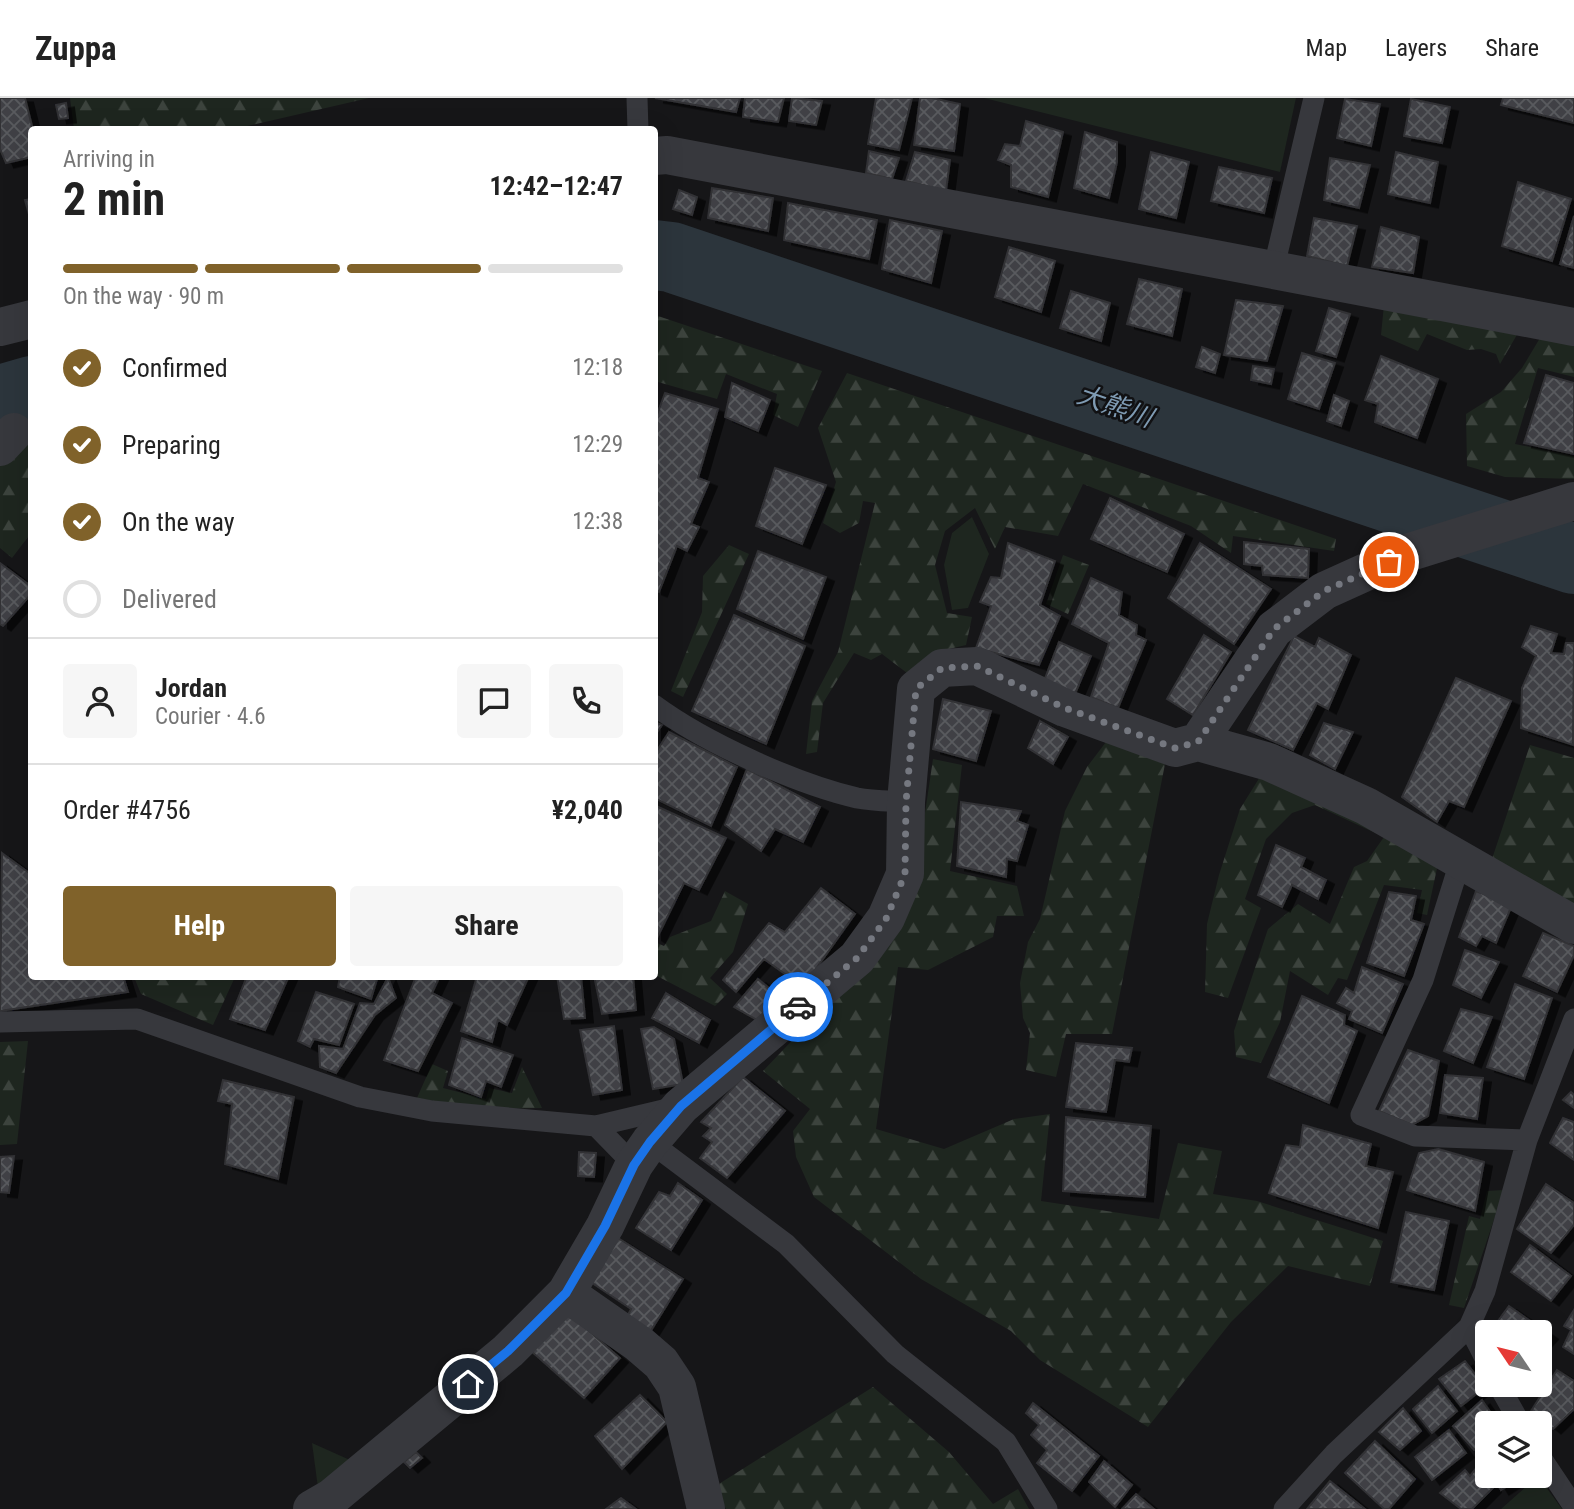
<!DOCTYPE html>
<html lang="en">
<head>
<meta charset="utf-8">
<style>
  :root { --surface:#fff; --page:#f6f6f6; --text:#222; --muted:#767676; --line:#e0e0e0; --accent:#80622a }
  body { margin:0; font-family:"Roboto Condensed","Noto Sans JP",sans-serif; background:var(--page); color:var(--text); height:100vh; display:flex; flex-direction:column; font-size:26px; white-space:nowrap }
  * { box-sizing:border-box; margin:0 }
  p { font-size:23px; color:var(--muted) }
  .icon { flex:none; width:38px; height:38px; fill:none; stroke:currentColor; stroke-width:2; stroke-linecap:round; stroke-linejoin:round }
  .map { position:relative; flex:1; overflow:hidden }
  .panel { position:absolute; left:28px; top:28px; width:630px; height:854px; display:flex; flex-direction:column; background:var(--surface); border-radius:7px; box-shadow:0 7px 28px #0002 }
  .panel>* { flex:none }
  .needle { width:46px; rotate:305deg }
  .buttons { position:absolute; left:1475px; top:1222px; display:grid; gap:14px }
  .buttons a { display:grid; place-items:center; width:77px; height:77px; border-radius:7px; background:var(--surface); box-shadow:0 7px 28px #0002; font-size:35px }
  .pin { position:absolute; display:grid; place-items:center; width:60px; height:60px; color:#fff; margin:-30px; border:4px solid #fff; border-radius:50%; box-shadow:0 2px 7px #0007 }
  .courier { position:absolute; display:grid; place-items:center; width:70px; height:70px; margin:-35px; border:5px solid #1a73e8; border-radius:50%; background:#fff; color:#222; box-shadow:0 2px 9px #0007 }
  .summary em { font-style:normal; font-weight:700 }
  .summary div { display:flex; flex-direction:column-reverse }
  .summary { display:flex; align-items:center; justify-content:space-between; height:119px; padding:0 35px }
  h1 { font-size:46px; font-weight:700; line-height:52px }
  .bar { display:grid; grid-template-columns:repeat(4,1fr); gap:10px 7px; align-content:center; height:84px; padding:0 35px }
  .bar i { height:9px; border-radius:5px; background:var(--line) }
  .bar .active { background:var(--accent) }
  .bar p { grid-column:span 4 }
  .line { display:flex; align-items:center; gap:18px; padding:0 35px; border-top:2px solid var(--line) }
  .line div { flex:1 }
  .round { display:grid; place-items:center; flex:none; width:74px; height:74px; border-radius:7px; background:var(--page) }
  ol { padding:0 35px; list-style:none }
  li { display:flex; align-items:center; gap:21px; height:77px }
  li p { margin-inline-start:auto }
  li .icon { padding:7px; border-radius:50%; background:var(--accent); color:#fff; stroke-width:4 }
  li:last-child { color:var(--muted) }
  li i { width:38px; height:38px; border:4px solid var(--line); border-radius:50% }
  .cta { display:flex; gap:14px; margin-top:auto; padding:14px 35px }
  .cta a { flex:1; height:80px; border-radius:7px; background:var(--accent); color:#fff; font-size:28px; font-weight:700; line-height:80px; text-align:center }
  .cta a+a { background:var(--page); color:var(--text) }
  header { display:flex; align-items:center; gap:42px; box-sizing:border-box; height:98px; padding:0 35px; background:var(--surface); border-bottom:2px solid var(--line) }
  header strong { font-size:33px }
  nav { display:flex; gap:38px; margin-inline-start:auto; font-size:24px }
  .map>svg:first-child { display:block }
  .green { fill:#1e261f }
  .forest { fill:url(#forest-firs) }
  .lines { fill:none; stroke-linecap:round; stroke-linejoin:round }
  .river { stroke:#2c353c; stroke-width:70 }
  .building { fill:url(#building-cross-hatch); stroke:#303034; stroke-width:2; filter:url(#shadow) }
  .lane { stroke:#37383d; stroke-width:21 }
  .street { stroke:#37383d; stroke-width:38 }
  .done { stroke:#757880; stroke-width:7; stroke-dasharray:0 12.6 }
  .route { stroke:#1a73e8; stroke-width:9 }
  .labels { text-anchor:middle; stroke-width:5; stroke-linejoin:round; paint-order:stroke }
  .water-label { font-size:26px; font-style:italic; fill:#7f9bb3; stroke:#111113 }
</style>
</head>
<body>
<header>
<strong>Zuppa</strong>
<nav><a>Map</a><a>Layers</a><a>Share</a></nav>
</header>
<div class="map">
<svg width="1574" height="1411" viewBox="0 0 1574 1411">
  <defs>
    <pattern id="forest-firs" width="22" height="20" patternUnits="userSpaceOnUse" patternTransform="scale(1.75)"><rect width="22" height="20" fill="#1e261f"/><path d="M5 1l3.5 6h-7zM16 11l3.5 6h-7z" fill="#3c433d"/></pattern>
    <pattern id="building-cross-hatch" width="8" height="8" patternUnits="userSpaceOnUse" patternTransform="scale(1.75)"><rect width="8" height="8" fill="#404145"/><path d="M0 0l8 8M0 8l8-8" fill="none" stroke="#595a5e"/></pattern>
    <filter id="shadow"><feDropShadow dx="8" dy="4.5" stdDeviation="0" flood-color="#0009"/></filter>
  </defs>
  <rect width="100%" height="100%" fill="#161618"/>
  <path class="green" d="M984,0H1296L1280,74Z
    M972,419L989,456L968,510L952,512L944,467L952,435Z
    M312,1345L350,1362L318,1390Z
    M1538,1378L1562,1411H1501Z"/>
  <path class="forest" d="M70,0H369L234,31H74Z
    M1384,207L1522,228L1500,266L1496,256L1481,251L1467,252L1427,236L1418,253L1381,237Z
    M655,217L822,273L798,329L773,317L777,296L726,276L717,301L658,284L655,289Z
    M1540,240L1574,247V279L1538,270L1515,346L1574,358V381L1505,379L1467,368L1466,316L1501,294L1522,270Z
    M847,275L1336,441L1334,453L1233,438L1231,455L1191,428L1083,386L1058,438L1005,429L995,451L975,410L945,433L935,467L947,515L972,519L966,547L936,554L907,575L882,556L871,562L854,555L823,605L817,654L806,656L812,603L838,554L875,405L863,403L859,425L840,435L823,425L836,384L818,330Z
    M31,340V435L12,460L0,450V364Z
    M729,447L749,456L683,599L671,593L702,514L703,478Z
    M1063,457L1089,467L1068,516L1046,506Z
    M1106,644L1165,666L1112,936H1066L1056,979L1026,972L1030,935L1023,920L1020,885L1028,844L1040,821L1065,713L1087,669Z
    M1530,647L1574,660V809L1491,764Z
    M933,661L962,667L950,773L1017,788L1024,818H997L993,839L928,872L898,869L876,1031L944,1051L1014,1021L1050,1016L1041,1103L1159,1121L1178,1045L1222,1053L1213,1096L1257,1103L1383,1143L1370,1188L1288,1168L1231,1224L1148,1329L1040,1262L1011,1233L921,1181L814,1099L796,1059L793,1033L810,1011L763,973L865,866L916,776Z
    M1263,674L1439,761L1427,817L1417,815L1422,792L1384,787L1347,882L1338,880L1328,897L1290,873L1280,924L1261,965L1236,959L1234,933L1268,831L1298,806L1330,826L1354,769L1367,763L1384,739L1315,707L1292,715L1266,741L1245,801L1261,810L1228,900L1205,894L1207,826L1219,777L1240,711Z
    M725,793L748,806L733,854L710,880L727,896L715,908L655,877V844L664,848L670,839L711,823Z
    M134,879V878L235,879L213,927L141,896Z
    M28,943L17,1046L0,1047V944Z
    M432,966L448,973L443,990L486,1001L489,990L512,995L522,969L542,1010L478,1011L417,1000Z
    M1504,1092L1464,1210L1449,1207L1469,1118L1480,1121L1487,1093Z
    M873,1289L949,1354L993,1406L1018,1391L1029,1411H726L714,1389Z"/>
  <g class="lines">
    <path class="river" d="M654,157L671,159L1574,461
      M0,302L32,293"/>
  </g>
  <path class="building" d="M0,0H25L33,32L32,59L6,65L0,51Z
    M655,0H740L736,14Z
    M745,0H784L778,24L743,19Z
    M792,0L822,3L816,27L789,23Z
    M876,0H912L899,52L868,46Z
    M920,0H932L960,6L954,53L914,47Z
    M1503,0H1574V25L1501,7Z
    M1345,1L1380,6L1371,48L1337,40Z
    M1411,1L1450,9L1442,45L1404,38Z
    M66,5L68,20L59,21L56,7Z
    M1026,23L1063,34L1048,99L1011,89V67L998,62L1005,46L1020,48Z
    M1085,34L1117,44V64L1109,100L1074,90Z
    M869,53L899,60L892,81L866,75Z
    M915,54L950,62L946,93L906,83Z
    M1151,54L1189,64L1176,120L1139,111Z
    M1396,54L1438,64L1430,105L1388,96Z
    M1330,60L1370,67L1359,110L1324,102Z
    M1219,69L1272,80L1264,115L1211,103Z
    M1518,84L1571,101L1552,163L1502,148Z
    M712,90L773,100L768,133L708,120Z
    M679,92L697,99L692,117L673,111Z
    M32,101V127L25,102Z
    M788,105L877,122L869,161L784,142Z
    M1574,118V170L1560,166Z
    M1314,120L1357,128L1347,168L1307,158Z
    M890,122L942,133L931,185L882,171Z
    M1381,129L1419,139L1413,175L1372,169Z
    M1009,149L1055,163L1041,214L995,199Z
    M1139,181L1182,191L1172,238L1127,226Z
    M1071,193L1110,205L1101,243L1060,230Z
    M1236,202L1283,208L1267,263L1224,257Z
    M1329,210L1350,216L1336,259L1316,253Z
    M1202,249L1220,256L1215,275L1196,269Z
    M1302,255L1335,265L1319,311L1288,301Z
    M1381,258L1438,281L1417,340L1375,324L1378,306L1365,302Z
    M1253,268L1274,271L1271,286L1251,282Z
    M1546,277L1574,285V356L1524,345Z
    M732,285L770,302L758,333L725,319Z
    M665,295L718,311L698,380L709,384L691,426L699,429L687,453L677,448L659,494L654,492V325Z
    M1334,297L1349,303L1341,328L1327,323Z
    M775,370L826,387L802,446L756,428Z
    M1110,400L1184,436L1167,474L1091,441Z
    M1244,444L1309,451L1308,480L1263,477L1262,468L1244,466Z
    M1008,445L1055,463L1040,507L1060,518L1039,567L976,550L991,508L980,504L991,479L1001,480Z
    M1200,445L1271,491L1234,546L1168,500Z
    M758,453L826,479L803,541L737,511Z
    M0,465L32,489V495L3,528L0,526Z
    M1091,480L1122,494L1119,517L1137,527L1136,537L1146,542L1118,610L1091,599L1109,545L1072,526Z
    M734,517L805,548L766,646L692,613Z
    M1531,528L1557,536L1551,555L1564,556L1566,545H1574L1573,647L1521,630L1522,590L1536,558L1522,549Z
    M1204,537L1231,554L1193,617L1167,601Z
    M1294,538L1315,549L1319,540L1351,557L1328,611L1317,605L1293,652L1248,632Z
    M1059,544L1091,558L1075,596L1044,583Z
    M1456,580L1511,603L1464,709L1449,703L1437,724L1402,699Z
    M943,601L991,613L976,663L933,651Z
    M1040,623L1068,639L1053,666L1028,650Z
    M654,624L662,627L654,639Z
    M1324,625L1353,634L1335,671L1310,657Z
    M669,634L737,669L711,728L654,700V657Z
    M747,671L820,709L803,744L775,731L761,753L725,727Z
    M961,704L1021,713L1017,723L1028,727L1017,763L1007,761L1006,779L957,768Z
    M654,707L726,740L699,792L684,785L657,840L654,838Z
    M1276,747L1305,760L1301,769L1326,782L1318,801L1292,787L1282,809L1258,797Z
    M2,755L32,777V878H123L128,894L0,913Z
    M821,790L855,816L803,889L764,861L736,894L723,882L769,825L785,834Z
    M1476,793L1512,807L1496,845L1482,838L1476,848L1459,839Z
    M1389,794L1416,798L1411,822L1424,826L1404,878L1367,865Z
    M1543,835L1574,848V857L1557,894L1523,878Z
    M1465,852L1499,864L1481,900L1453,887Z
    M1362,869L1403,886L1382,935L1349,921L1352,913L1337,905L1346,890L1354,895Z
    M247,878H289L265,932L230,921Z
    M340,878H378L371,901L338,889Z
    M416,878H440L432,895L452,905L418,973L384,962Z
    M477,878H529L507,927L498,922L492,944L461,933Z
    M557,878H581L585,920L564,921Z
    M594,878H633L636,912L602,916Z
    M388,879L396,900L375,917L336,975L320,969L319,948L343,951L360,905L374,906Z
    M758,881L779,898L757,922L734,909Z
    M1515,886L1552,900L1524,981L1487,969Z
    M316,894L354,906L339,947L314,941L310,949L298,943Z
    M666,895L710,922L699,945L652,920Z
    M1302,898L1345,917L1344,927L1357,933L1329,1005L1268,979Z
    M1461,911L1492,919L1473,965L1444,953Z
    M614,928L622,992L593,997L580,932Z
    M654,929L674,941L683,986L653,991L641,931Z
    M462,940L513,957L501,989L486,983L481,999L449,987Z
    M1076,945L1132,950L1129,964L1115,962L1106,1014L1066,1009Z
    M1408,952L1439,963L1428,1018L1412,1027L1379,1013Z
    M1445,977L1483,980L1477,1021L1440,1015Z
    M743,979L785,1013L727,1080L700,1060L712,1044L703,1038L711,1030L701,1024Z
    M223,982L294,999L278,1081L225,1066L232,1006L218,1003Z
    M1571,994L1574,997V1010L1563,1002Z
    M1066,1019L1151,1028L1145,1099L1063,1093Z
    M1563,1020L1574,1024V1062L1550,1045Z
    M1303,1027L1371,1046L1366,1068L1393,1074L1378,1130L1269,1095L1286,1047L1300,1049Z
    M1438,1051L1484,1064L1475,1113L1407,1092L1419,1055Z
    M579,1054L596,1055L594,1079L578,1078Z
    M14,1058L9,1095L0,1094V1059Z
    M678,1085L702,1102L671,1152L636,1130L659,1094L670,1098Z
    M1546,1086L1574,1105V1127L1551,1155L1517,1131Z
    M1406,1114L1449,1123L1434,1192L1391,1184Z
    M618,1140L683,1181L650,1234L627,1219L631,1211L592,1185Z
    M1530,1147L1571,1178L1551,1203L1511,1174Z
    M1509,1208L1550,1237L1540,1248V1234H1490Z
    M1574,1212V1256L1563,1249L1571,1232L1564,1228Z
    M566,1213L620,1260L584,1300L531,1253Z
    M1465,1263L1485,1289L1461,1308L1439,1281Z
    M1557,1272L1574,1283V1311L1553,1331L1531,1313Z
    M1438,1288L1457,1313L1432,1335L1413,1311Z
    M640,1297L667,1324L622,1371L595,1338Z
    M1482,1302L1498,1325H1488V1343L1474,1352L1453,1328Z
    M1033,1305L1099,1358L1072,1393L1037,1365L1047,1352L1031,1337L1039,1327L1026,1315Z
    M1403,1310L1421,1333L1400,1352L1379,1334Z
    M1449,1332L1466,1355L1432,1382L1415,1359Z
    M1375,1343L1415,1381L1389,1411H1384L1345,1375Z
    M416,1354L422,1360L410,1370L404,1364Z
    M1104,1363L1132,1387L1115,1409L1089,1384Z
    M1477,1369L1493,1390L1472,1411H1461L1440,1395L1465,1372L1470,1378Z
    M1492,1377H1524L1501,1392Z
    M1330,1383L1365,1411H1307Z
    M1136,1396L1154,1411H1122Z
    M621,1400L636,1411H606Z"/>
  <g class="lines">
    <path class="lane" d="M637,0L638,32
      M1273,173L1314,0
      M654,607C704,644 796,686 857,700C872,703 890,703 906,704
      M1461,761L1423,882L1361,1017L1415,1038L1527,1042
      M0,924L137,921L360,999L432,1013L596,1028L634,1067
      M596,1028L676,1009
      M650,1044L786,1146L895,1256L1006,1344L1047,1411
      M1469,1229L1488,1266
      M1498,1286L1520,1325
      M1540,1358L1574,1409
      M1284,1411L1334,1356L1469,1229L1485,1193L1527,1042L1574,921"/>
    <path class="street" d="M654,58L667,57L1574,229
      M0,229L32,221
      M0,349L14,334
      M1198,644L1274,531L1324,493L1410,454L1574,403
      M566,1195L639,1246L661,1265L677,1289L706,1411
      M312,1411L331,1400L508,1253L566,1195L605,1128L634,1067L650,1044L681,1008L857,860L886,820L905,776L906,704L916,591L942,570L977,568L1065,610L1175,650L1198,644L1269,664L1366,708L1574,827"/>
  </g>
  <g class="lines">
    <path class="done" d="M798,909L857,860L886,821L905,776L906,704L916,591L942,570L977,568L1065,610L1175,650L1198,644L1274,531L1324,493L1389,464"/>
    <path class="route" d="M468,1286L508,1253L566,1195L605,1128L634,1067L650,1044L681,1008L798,909"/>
  </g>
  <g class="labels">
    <g class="water-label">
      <text transform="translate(1115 308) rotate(19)" y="9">大熊川</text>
    </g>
  </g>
</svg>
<div class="buttons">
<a><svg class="needle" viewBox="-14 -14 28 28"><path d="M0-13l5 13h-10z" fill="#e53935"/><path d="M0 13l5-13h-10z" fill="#767676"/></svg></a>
<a><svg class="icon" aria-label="layers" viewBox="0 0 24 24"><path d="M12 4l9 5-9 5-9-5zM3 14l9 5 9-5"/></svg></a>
</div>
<div class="pin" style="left:1389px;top:464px;background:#ea580c"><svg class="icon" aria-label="bag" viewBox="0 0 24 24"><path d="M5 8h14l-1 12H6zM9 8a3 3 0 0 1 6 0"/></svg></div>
<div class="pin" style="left:468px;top:1286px;background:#1f2937"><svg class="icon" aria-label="home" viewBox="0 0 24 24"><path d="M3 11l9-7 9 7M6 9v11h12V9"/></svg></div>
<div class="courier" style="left:798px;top:909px"><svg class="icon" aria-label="car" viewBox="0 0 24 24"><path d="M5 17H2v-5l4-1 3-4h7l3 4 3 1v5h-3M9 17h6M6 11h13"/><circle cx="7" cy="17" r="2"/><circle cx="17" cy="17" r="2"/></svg></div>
<section class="panel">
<div class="summary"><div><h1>2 min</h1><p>Arriving in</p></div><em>12:42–12:47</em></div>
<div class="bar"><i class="active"></i><i class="active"></i><i class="active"></i><i></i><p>On the way · 90 m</p></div>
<ol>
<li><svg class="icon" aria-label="check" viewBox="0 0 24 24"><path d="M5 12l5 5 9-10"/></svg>Confirmed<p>12:18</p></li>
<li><svg class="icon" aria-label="check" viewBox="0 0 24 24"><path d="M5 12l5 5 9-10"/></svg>Preparing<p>12:29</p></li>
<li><svg class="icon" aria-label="check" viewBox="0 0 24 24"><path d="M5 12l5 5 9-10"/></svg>On the way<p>12:38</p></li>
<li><i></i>Delivered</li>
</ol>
<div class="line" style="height:126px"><a class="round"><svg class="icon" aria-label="person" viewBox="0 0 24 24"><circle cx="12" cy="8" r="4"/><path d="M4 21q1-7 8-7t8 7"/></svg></a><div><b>Jordan</b><p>Courier · 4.6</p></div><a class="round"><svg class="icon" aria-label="chat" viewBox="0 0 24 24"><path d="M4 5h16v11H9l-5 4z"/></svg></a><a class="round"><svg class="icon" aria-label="phone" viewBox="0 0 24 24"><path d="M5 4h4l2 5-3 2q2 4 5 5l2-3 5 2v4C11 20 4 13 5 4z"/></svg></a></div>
<div class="line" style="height:91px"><div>Order #4756</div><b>¥2,040</b></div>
<div class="cta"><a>Help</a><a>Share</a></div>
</section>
</div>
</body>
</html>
